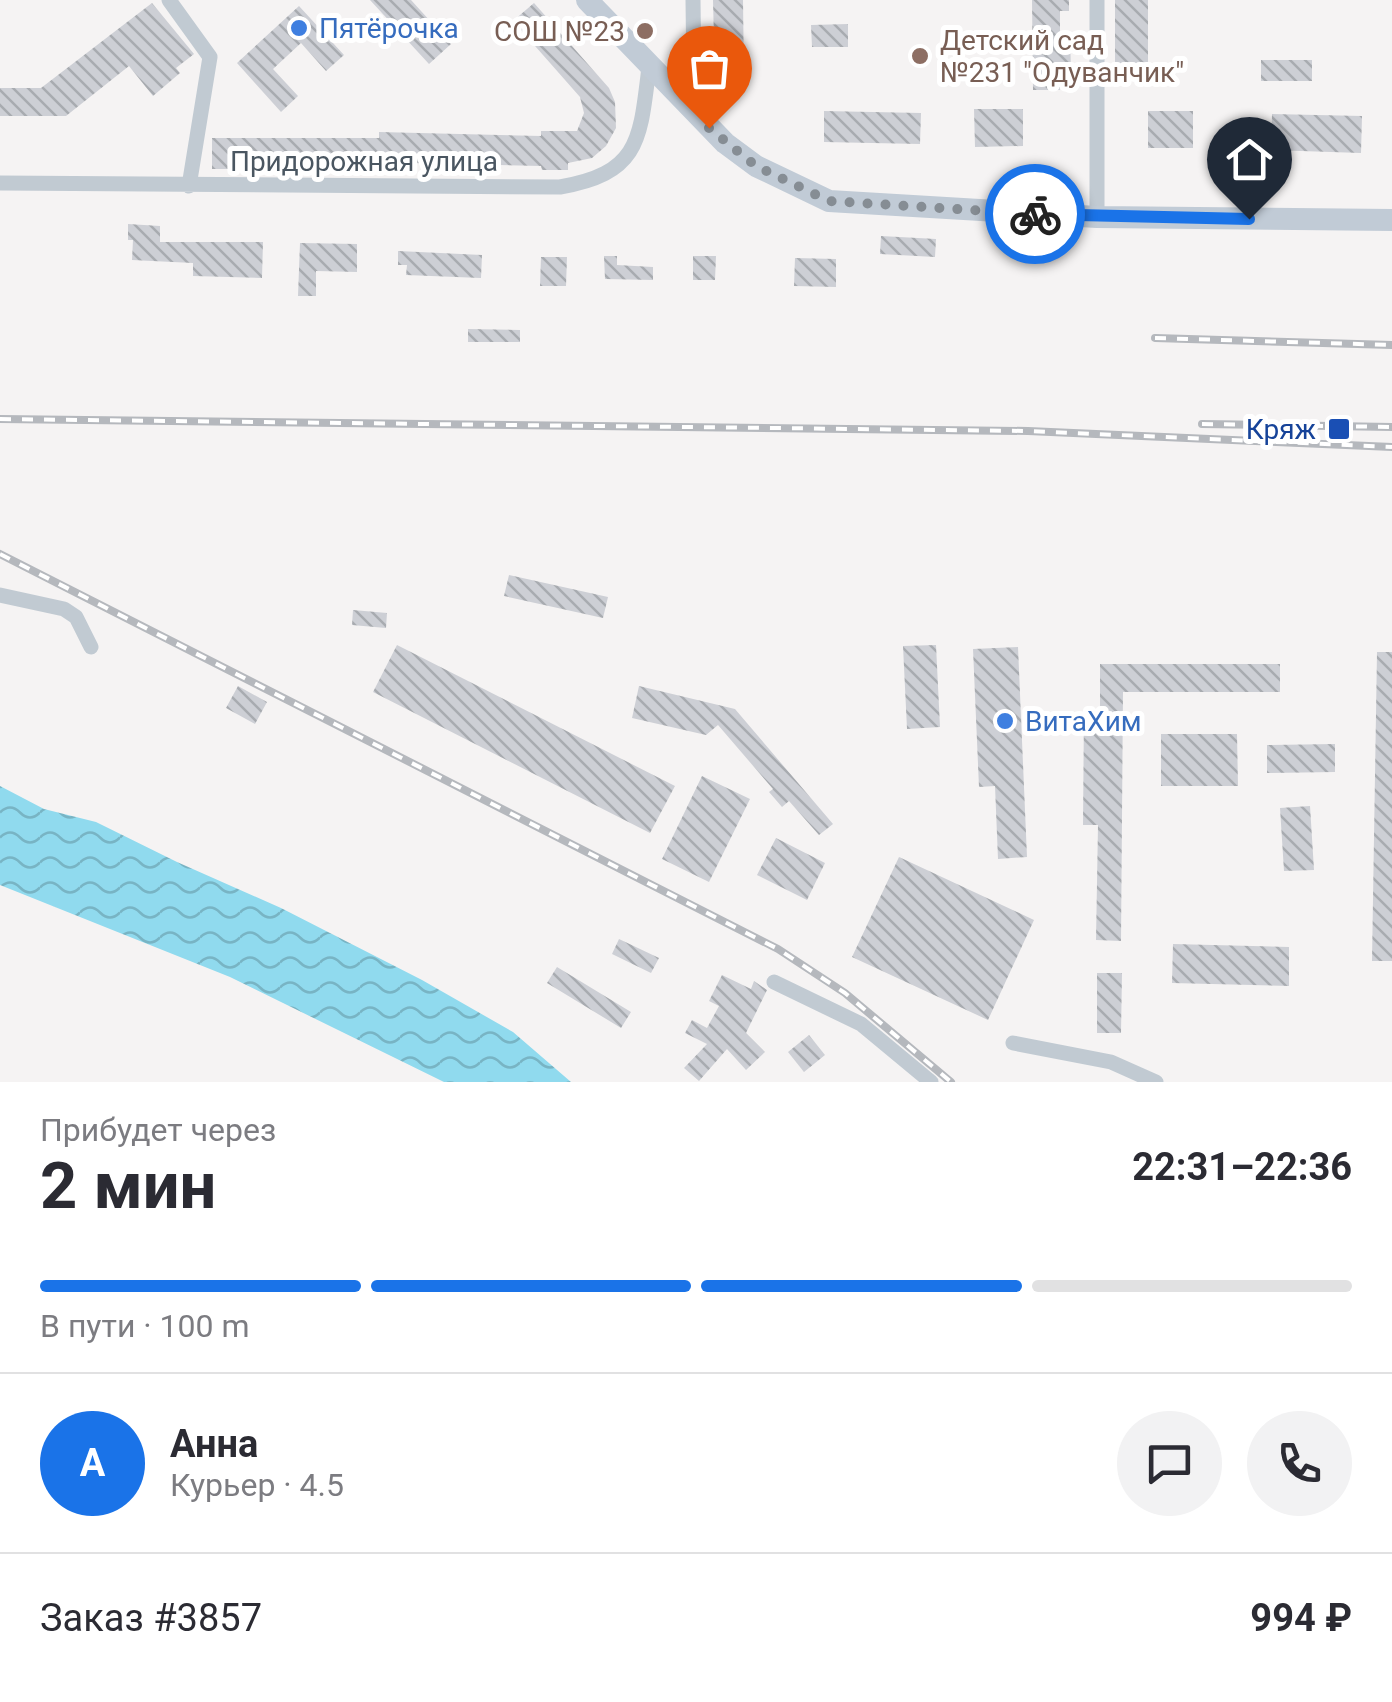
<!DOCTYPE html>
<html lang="ru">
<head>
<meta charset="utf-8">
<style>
  :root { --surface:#fff; --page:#f2f2f3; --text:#2b2b33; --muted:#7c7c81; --line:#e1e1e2; --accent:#1a73e8 }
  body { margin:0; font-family:Roboto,sans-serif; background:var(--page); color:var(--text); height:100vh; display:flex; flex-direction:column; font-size:38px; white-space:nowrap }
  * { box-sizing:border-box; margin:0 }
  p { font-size:32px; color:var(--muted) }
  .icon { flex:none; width:55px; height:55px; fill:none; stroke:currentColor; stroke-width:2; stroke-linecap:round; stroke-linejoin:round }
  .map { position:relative; height:1082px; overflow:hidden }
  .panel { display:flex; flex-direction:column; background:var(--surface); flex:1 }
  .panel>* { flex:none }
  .pin { position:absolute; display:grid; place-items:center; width:85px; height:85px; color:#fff; margin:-102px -42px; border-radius:50% 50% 50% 0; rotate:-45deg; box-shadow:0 0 10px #0007 }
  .pin .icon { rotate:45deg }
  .courier { position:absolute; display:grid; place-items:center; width:100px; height:100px; margin:-50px; border:8px solid #1a73e8; border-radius:50%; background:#fff; color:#222; box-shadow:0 2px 12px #0007 }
  .headline em { font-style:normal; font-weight:700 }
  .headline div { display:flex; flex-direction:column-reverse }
  .headline { display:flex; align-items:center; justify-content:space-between; height:170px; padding:0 40px }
  h1 { font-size:65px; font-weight:700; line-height:75px }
  .bar { display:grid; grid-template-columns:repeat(4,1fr); gap:15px 10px; align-content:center; height:120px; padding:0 40px }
  .bar i { height:12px; border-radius:8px; background:var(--line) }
  .bar .current { background:var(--accent) }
  .bar p { grid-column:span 4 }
  .line { display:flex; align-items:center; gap:25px; padding:0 40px; border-top:2px solid var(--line) }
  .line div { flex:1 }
  .round { display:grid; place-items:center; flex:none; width:105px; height:105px; border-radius:52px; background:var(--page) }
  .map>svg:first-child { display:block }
  .water { fill:url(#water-waves) }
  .building { fill:url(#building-back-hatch) }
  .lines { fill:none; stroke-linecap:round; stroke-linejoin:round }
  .minor { stroke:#c1cad2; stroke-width:15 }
  .secondary { stroke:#c1cbd6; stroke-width:22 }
  .rail-casing { stroke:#b5b8bd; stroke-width:8 }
  .rail { stroke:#fff; stroke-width:4; stroke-dasharray:11; stroke-linecap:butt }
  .done { stroke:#868d94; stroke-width:10; stroke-dasharray:0 18 }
  .route { stroke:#1a73e8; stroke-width:12 }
  .shop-dot { fill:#3f7fe0; stroke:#fff; stroke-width:4 }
  .education-dot { fill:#8d6e63; stroke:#fff; stroke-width:4 }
  .transit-dot { fill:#1a4fb4; stroke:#fff; stroke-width:4 }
  .labels { text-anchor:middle; stroke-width:10; stroke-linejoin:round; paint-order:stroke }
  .shop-label { font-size:28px; fill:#366cbe; stroke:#fff; text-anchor:start }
  .education-label { font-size:28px; fill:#785e54; stroke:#fff; text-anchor:end }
  .street-label { font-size:28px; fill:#4a5661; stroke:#fff }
  .transit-label { font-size:28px; fill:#164399; stroke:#fff; text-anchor:end }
</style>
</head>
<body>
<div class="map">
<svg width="1392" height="1082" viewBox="0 0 1392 1082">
  <defs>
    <pattern id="water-waves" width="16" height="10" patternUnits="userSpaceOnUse" patternTransform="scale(2.5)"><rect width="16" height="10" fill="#90daee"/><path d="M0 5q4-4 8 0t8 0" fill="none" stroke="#78b4c4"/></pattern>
    <pattern id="building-back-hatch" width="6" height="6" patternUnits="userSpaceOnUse" patternTransform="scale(2.5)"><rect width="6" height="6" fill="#cdcfd5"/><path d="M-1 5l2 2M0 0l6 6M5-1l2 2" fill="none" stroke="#a8abb0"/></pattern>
  </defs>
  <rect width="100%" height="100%" fill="#f5f3f3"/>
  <path class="water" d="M0,786L44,809L96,822L177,862L281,908L422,980L513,1032L571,1082H444L230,977L0,885Z"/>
  <path class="building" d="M370,0H411L451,44L429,64Z
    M713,0H743L744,79L715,80Z
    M1032,0H1069V11H1060V33H1070L1071,74H1059L1060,90H1033Z
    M1115,0H1148V80H1115Z
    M152,3L194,54L176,68L180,73L153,96L129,66L66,116H0V88H41Z
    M534,3L609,88L615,102L616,128L606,146L592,158L568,163V170H542L541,166L368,162L369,169H212V138H379V132L541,136V131H577L584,113L580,97L513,21Z
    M299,6L344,55L326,71L301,43L273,69L298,96L281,112L237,63Z
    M848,24V47H812L811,25Z
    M1261,60H1312V81H1261Z
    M974,109H1023V146L975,147Z
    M824,111L921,113L920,144L824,142Z
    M1148,111H1193V148H1148Z
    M1272,114L1362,116L1361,153L1271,150Z
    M128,224L160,226V242H263L262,278L193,276V263L132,260L133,240H128Z
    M881,236L936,239L935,257L880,254Z
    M300,243L357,244V272L316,271V296H298Z
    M398,251L482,255L481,278L406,275L407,265H398Z
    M604,256H617V265L653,267V280L605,279Z
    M693,256H716L715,280H693Z
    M541,257H567L566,286H540Z
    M795,258L836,259V287L794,286Z
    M468,329L520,330V342H468Z
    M509,575L608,597L603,618L504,596Z
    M353,610L387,613L386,628L352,625Z
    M397,645L675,786L650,833L373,692Z
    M936,645L940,727L907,729L903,646Z
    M1018,647L1027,857L998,859L995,786L979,787L973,649Z
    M1377,652H1392V961H1372Z
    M1100,664H1280V692H1123L1121,941L1096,940L1098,825H1083L1084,710H1100Z
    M238,686L267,702L255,724L226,708Z
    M639,686L735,709L833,824L819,835L789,801L782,807L769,792L773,789L718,725L706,735L632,718Z
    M1161,734H1237L1238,786H1161Z
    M1335,744V772L1267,773V745Z
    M702,776L750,799L709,882L662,859Z
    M1310,806L1314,870L1284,871L1280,808Z
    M776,838L825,863L807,900L757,875Z
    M899,857L1034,920L988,1020L852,957Z
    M619,939L659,958L651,973L612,954Z
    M1173,944L1289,947V986L1172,983Z
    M557,967L631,1012L621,1028L547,983Z
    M1097,973H1122L1121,1033H1097Z
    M722,975L751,989L754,981L767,990L746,1033L765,1052L746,1070L727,1049L699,1081L684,1068L707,1044L685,1033L692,1020L707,1028L719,1006L709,1001Z
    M809,1035L825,1055L804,1072L788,1052Z"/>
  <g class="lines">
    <path class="minor" d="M169,0L210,57L189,186
      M1097,0V217
      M685,104L694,80L693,0
      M0,183L560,187C640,173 640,140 649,67
      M0,595L64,609L76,617L91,647
      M774,982L861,1024L931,1082
      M1013,1043L1111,1062L1156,1082"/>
    <path class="secondary" d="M587,0L725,143L756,166L829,201L1097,217L1392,220"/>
    <g class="rail-casing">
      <path id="rail" d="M1155,338L1392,345
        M0,419L1028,431L1392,447
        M1202,424L1392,427
        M0,554L778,949L845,993L951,1082"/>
    </g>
    <use href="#rail" class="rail"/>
  </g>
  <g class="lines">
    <path class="done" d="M709,128L756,166L829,201L1035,214"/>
    <path class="route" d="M1035,214L1249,219"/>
  </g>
  <g class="shop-dot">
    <circle cx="299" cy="28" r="10"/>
    <circle cx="1005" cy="721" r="10"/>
  </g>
  <g class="education-dot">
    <circle cx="645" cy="31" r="10"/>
    <circle cx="920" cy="56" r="10"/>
  </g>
  <rect class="transit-dot" x="1327" y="417" width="24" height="24" rx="5"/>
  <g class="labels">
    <g class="shop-label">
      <text x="319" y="38">Пятёрочка</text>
      <text x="1025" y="731">ВитаХим</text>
    </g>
    <g class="education-label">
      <text x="625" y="41">СОШ №23</text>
      <text x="940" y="50" text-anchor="start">Детский сад<tspan x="940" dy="32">№231 "Одуванчик"</tspan></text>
    </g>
    <g class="street-label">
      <text x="364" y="171">Придорожная улица</text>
    </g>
    <g class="transit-label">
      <text x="1316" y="439">Кряж</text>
    </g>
  </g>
</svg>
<div class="pin" style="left:709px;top:128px;background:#ea580c"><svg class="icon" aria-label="bag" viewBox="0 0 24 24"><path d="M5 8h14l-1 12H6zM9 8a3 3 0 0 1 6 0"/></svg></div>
<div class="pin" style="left:1249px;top:219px;background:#1f2937"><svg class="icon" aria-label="home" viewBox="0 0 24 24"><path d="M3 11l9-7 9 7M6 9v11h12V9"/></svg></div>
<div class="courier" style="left:1035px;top:214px"><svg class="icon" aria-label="bike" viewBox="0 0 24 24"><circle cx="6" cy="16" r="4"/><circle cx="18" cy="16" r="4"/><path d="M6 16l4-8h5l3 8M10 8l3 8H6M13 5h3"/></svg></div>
</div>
<section class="panel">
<div class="headline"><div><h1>2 мин</h1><p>Прибудет через</p></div><em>22:31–22:36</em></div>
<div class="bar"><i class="current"></i><i class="current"></i><i class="current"></i><i></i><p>В пути · 100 m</p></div>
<div class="line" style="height:180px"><b class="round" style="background:var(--accent);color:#fff">А</b><div><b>Анна</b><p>Курьер · 4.5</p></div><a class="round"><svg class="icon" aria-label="chat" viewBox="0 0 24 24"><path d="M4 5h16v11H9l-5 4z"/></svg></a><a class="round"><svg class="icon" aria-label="phone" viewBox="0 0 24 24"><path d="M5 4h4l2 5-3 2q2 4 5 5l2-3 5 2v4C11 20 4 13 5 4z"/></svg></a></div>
<div class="line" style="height:130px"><div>Заказ #3857</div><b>994 ₽</b></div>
</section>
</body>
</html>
